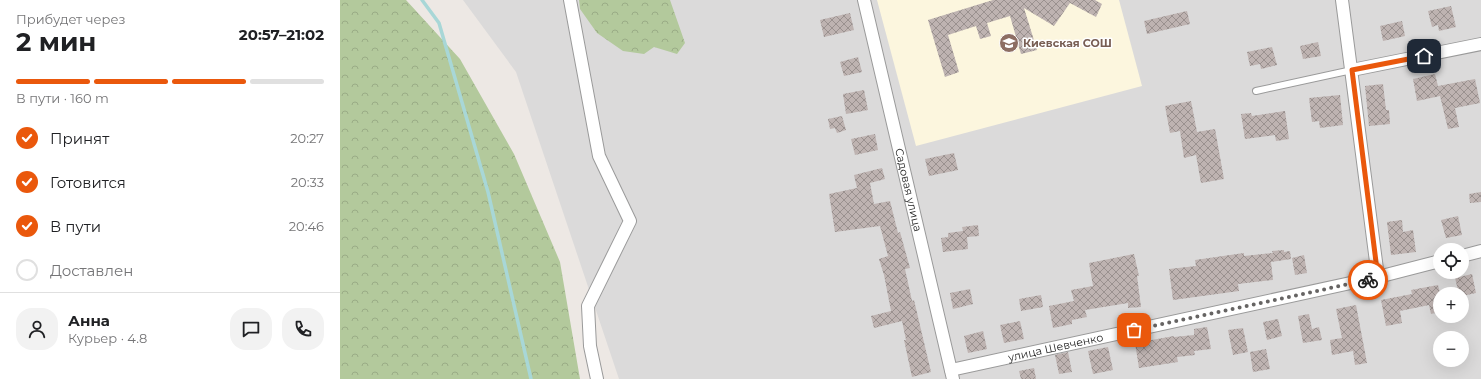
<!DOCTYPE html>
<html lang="ru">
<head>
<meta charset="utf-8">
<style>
  :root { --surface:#fff; --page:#f2f2f2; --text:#202124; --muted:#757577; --line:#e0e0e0; --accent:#ea580c }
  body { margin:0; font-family:Montserrat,sans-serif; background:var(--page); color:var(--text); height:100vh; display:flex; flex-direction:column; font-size:15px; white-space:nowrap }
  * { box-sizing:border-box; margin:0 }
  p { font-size:13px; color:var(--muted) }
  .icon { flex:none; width:22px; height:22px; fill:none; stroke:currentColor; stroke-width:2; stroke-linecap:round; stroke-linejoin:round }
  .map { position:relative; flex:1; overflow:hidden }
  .side { display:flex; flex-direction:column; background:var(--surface); width:340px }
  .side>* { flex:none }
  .buttons { position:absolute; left:1093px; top:243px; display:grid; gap:8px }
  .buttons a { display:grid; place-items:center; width:36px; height:36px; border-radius:50%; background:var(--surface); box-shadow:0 4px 16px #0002; font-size:20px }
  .pin { position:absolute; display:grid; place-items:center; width:34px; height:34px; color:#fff; margin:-17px; border-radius:8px; box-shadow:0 2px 6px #0006 }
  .courier { position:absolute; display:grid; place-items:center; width:40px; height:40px; margin:-20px; border:3px solid #ea580c; border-radius:50%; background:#fff; color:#222; box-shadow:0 1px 5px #0007 }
  .overview em { font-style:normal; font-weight:700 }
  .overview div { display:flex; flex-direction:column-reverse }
  .overview { display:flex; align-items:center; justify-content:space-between; height:68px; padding:0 16px }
  h1 { font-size:26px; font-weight:700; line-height:30px }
  .bar { display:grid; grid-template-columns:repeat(4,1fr); gap:6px 4px; align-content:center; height:48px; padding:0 16px }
  .bar i { height:5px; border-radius:3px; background:var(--line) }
  .bar .on { background:var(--accent) }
  .bar p { grid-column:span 4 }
  .line { display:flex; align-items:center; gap:10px; padding:0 16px; border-top:1px solid var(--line) }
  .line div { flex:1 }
  .round { display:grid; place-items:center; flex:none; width:42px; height:42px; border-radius:16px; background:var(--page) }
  ol { padding:0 16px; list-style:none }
  li { display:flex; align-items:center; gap:12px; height:44px }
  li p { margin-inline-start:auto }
  li .icon { padding:4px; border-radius:50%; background:var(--accent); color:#fff; stroke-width:4 }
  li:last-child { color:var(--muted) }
  li i { width:22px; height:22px; border:2px solid var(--line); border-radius:50% }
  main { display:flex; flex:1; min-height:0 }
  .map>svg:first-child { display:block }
  .residential { fill:#dbdada; fill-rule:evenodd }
  .education { fill:#fcf6de }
  .forest { fill:url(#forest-crowns) }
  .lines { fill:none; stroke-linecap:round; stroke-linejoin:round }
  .stream { stroke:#a8d7d7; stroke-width:3.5 }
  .building { fill:url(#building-cross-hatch) }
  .service-casing { stroke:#9a9a9a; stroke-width:8 }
  .minor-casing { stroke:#9a9a9a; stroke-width:14 }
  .service { stroke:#fff; stroke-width:6 }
  .minor { stroke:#fff; stroke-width:12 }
  .done { stroke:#666463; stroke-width:4; stroke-dasharray:0 7.2 }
  .route { stroke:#ea580c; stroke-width:5 }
  .labels { text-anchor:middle; stroke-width:3; stroke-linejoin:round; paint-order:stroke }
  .education-label { font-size:11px; font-weight:bold; fill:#785e54; stroke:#fff; text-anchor:start }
  .street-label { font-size:11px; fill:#1d1d1d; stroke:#fff }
</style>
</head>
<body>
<main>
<section class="side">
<div class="overview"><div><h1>2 мин</h1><p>Прибудет через</p></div><em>20:57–21:02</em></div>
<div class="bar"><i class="on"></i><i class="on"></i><i class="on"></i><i></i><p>В пути · 160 m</p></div>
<ol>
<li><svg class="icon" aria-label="check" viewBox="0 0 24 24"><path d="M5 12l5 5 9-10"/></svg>Принят<p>20:27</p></li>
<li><svg class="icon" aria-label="check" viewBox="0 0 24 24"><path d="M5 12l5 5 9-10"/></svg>Готовится<p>20:33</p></li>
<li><svg class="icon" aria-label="check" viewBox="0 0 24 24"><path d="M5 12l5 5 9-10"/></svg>В пути<p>20:46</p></li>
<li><i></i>Доставлен</li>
</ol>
<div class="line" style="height:72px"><a class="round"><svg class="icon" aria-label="person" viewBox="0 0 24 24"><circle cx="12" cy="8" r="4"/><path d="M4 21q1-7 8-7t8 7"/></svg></a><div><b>Анна</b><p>Курьер · 4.8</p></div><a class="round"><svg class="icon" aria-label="chat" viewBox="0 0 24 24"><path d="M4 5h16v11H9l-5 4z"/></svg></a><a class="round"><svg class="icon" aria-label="phone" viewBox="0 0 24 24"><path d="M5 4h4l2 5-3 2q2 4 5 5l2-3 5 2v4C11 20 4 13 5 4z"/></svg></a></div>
</section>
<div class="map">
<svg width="1141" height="379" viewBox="0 0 1141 379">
  <defs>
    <pattern id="forest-crowns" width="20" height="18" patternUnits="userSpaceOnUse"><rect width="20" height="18" fill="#b3c99c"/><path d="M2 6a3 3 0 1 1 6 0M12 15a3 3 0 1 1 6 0" fill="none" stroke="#9aac86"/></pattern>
    <pattern id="building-cross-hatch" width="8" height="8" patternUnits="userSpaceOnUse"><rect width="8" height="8" fill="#beb3b1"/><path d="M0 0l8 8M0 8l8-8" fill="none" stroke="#9a918f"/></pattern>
  </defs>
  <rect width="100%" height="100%" fill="#ede8e4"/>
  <path class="residential" d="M123,0H1141V379H279L176,72ZM1100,250H1122V272H1100ZM1100,294H1122V316H1100ZM1100,338H1122V360H1100Z"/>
  <path class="education" d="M537,0H779L802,86L576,146Z"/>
  <path class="forest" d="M0,0H66L120,59L174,154L220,262L240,379H0Z
    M239,0H330L345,43L337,54L314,47L304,54L283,51L257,33L240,9Z"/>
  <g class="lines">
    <path class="stream" d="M82,0L99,23L148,192L191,379"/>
  </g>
  <path class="building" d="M653,0H755L762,4L756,17L730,3L714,26L684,8L697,50L681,54L670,16L647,23L651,36L640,39L636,26L608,35L619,72L605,77L588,20Z
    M1111,6L1116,27L1099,31L1098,25L1092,27L1088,11Z
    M847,11L850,24L807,34L804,21Z
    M510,13L514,30L484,37L480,20Z
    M1062,21L1065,36L1043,41L1040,26Z
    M978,42L981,56L963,59L960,46Z
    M932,47L937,65L921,69L920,64L910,66L907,52Z
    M518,57L522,72L504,76L500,62Z
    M1095,74L1098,86L1135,79L1140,103L1115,108L1119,127L1108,129L1100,96L1077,101L1073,79Z
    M1043,84L1046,110H1049L1050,124L1029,126L1025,86Z
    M524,90L528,110L506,114L503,94Z
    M1000,95L1003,125L980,128L979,121L972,122L969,98Z
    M851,101L857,132L875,129L884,179L861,183L856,155L844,158L840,131L830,133L825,106Z
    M945,111L949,139L936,141L935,135L905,139L901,114L911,113L912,116Z
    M502,116L506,130L497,133L495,128L490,129L488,119Z
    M535,134L538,150L515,155L511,139Z
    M614,153L618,170L589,176L585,159Z
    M542,168L545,179L530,183L534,204L550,201L558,233L560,232L570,268L565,269L572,301L574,300L591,372L572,377L564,340H566L562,321L534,328L531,316L551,311L544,275L539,259L548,256L540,226L495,232L489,194L517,188L514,175Z
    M1141,192V202L1130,203L1129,194Z
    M1118,216L1122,235L1106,238L1101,220Z
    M1062,220L1063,232L1073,230L1076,252L1051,255L1047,222Z
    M638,225L639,236L627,237L628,249L603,252L601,238L608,237V233L623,231L622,227Z
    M944,250V252L950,251L951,259L931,262L933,280L898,284L899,291L833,300L829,269L856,266L855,260L904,253V256L933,253L932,251Z
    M794,254L799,276H797L801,307L788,308V303L745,310L747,317L732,320V324L713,328L709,306L734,301L731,290L753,286L749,263Z
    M964,255L967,273L955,275L952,258Z
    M1132,274L1136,293L1122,296V294H1119L1115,278Z
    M1098,285L1100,293V312L1091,314L1089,305L1060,311L1062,323L1046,326L1041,300L1072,294L1071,290Z
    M630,289L633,304L613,309L610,293Z
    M701,295L703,307L681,311L679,299Z
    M1016,305L1027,363L1015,365L1013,351L992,355L990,340L1002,338L996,309Z
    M969,314L972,329L979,327L982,340L963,343L958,316Z
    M938,319L942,336L927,340L923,322Z
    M680,321L684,339L664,343L660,325Z
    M867,327L871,349L854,351L855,355L837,357L838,362L799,368L795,343L834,336V337L854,335V329Z
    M903,328L908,352L893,355L888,330Z
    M643,331L647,349L628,353L624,336Z
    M768,347L773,370L753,374L748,351Z
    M926,349L930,369L913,372L910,352Z
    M728,352L732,372L719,374L715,355Z
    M694,368L696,379H681L679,371Z"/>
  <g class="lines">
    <g class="service-casing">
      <path id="service" d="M916,91L1012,70"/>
    </g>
    <g class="minor-casing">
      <g id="minor">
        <path d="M230,0L259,156L290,221L248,306L250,346L257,379"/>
        <path id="s1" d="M524,0L613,379"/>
        <path d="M1002,0L1038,277"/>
        <path d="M1012,70L1141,44"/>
        <path d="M1122,256L1141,251"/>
        <path id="s2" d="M611,370L1038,277L1100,261"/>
      </g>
    </g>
    <use href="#service" class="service"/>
    <use href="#minor" class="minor"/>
  </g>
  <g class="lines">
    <path class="done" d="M794,330L1028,280"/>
    <path class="route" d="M1028,280L1038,278L1012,70L1084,56"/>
  </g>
  <defs>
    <g id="school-disc" transform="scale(1)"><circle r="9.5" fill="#8d6e63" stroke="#fff"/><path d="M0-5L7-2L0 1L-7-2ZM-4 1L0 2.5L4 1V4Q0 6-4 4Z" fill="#fff"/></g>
  </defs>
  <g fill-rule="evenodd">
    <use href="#school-disc" x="669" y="43"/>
  </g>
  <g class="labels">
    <g class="education-label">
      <text x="683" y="47">Киевская СОШ</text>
    </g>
    <g class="street-label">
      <text dy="4" stroke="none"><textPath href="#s1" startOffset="195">Садовая улица</textPath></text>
      <text dy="4" stroke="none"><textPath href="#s2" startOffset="107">улица Шевченко</textPath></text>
    </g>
  </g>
</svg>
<div class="buttons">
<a><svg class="icon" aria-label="locate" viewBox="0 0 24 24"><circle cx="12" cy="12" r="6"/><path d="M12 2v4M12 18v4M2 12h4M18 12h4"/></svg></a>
<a>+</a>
<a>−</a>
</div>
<div class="pin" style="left:794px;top:330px;background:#ea580c"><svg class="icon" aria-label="bag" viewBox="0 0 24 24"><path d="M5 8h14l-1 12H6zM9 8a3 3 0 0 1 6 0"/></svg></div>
<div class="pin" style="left:1084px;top:56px;background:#1f2937"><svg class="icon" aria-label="home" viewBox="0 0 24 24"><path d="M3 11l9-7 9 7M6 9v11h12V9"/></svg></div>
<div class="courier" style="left:1028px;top:280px"><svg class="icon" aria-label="bike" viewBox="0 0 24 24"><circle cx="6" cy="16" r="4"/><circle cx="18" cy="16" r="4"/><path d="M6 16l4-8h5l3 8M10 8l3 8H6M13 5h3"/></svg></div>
</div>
</main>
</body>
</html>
